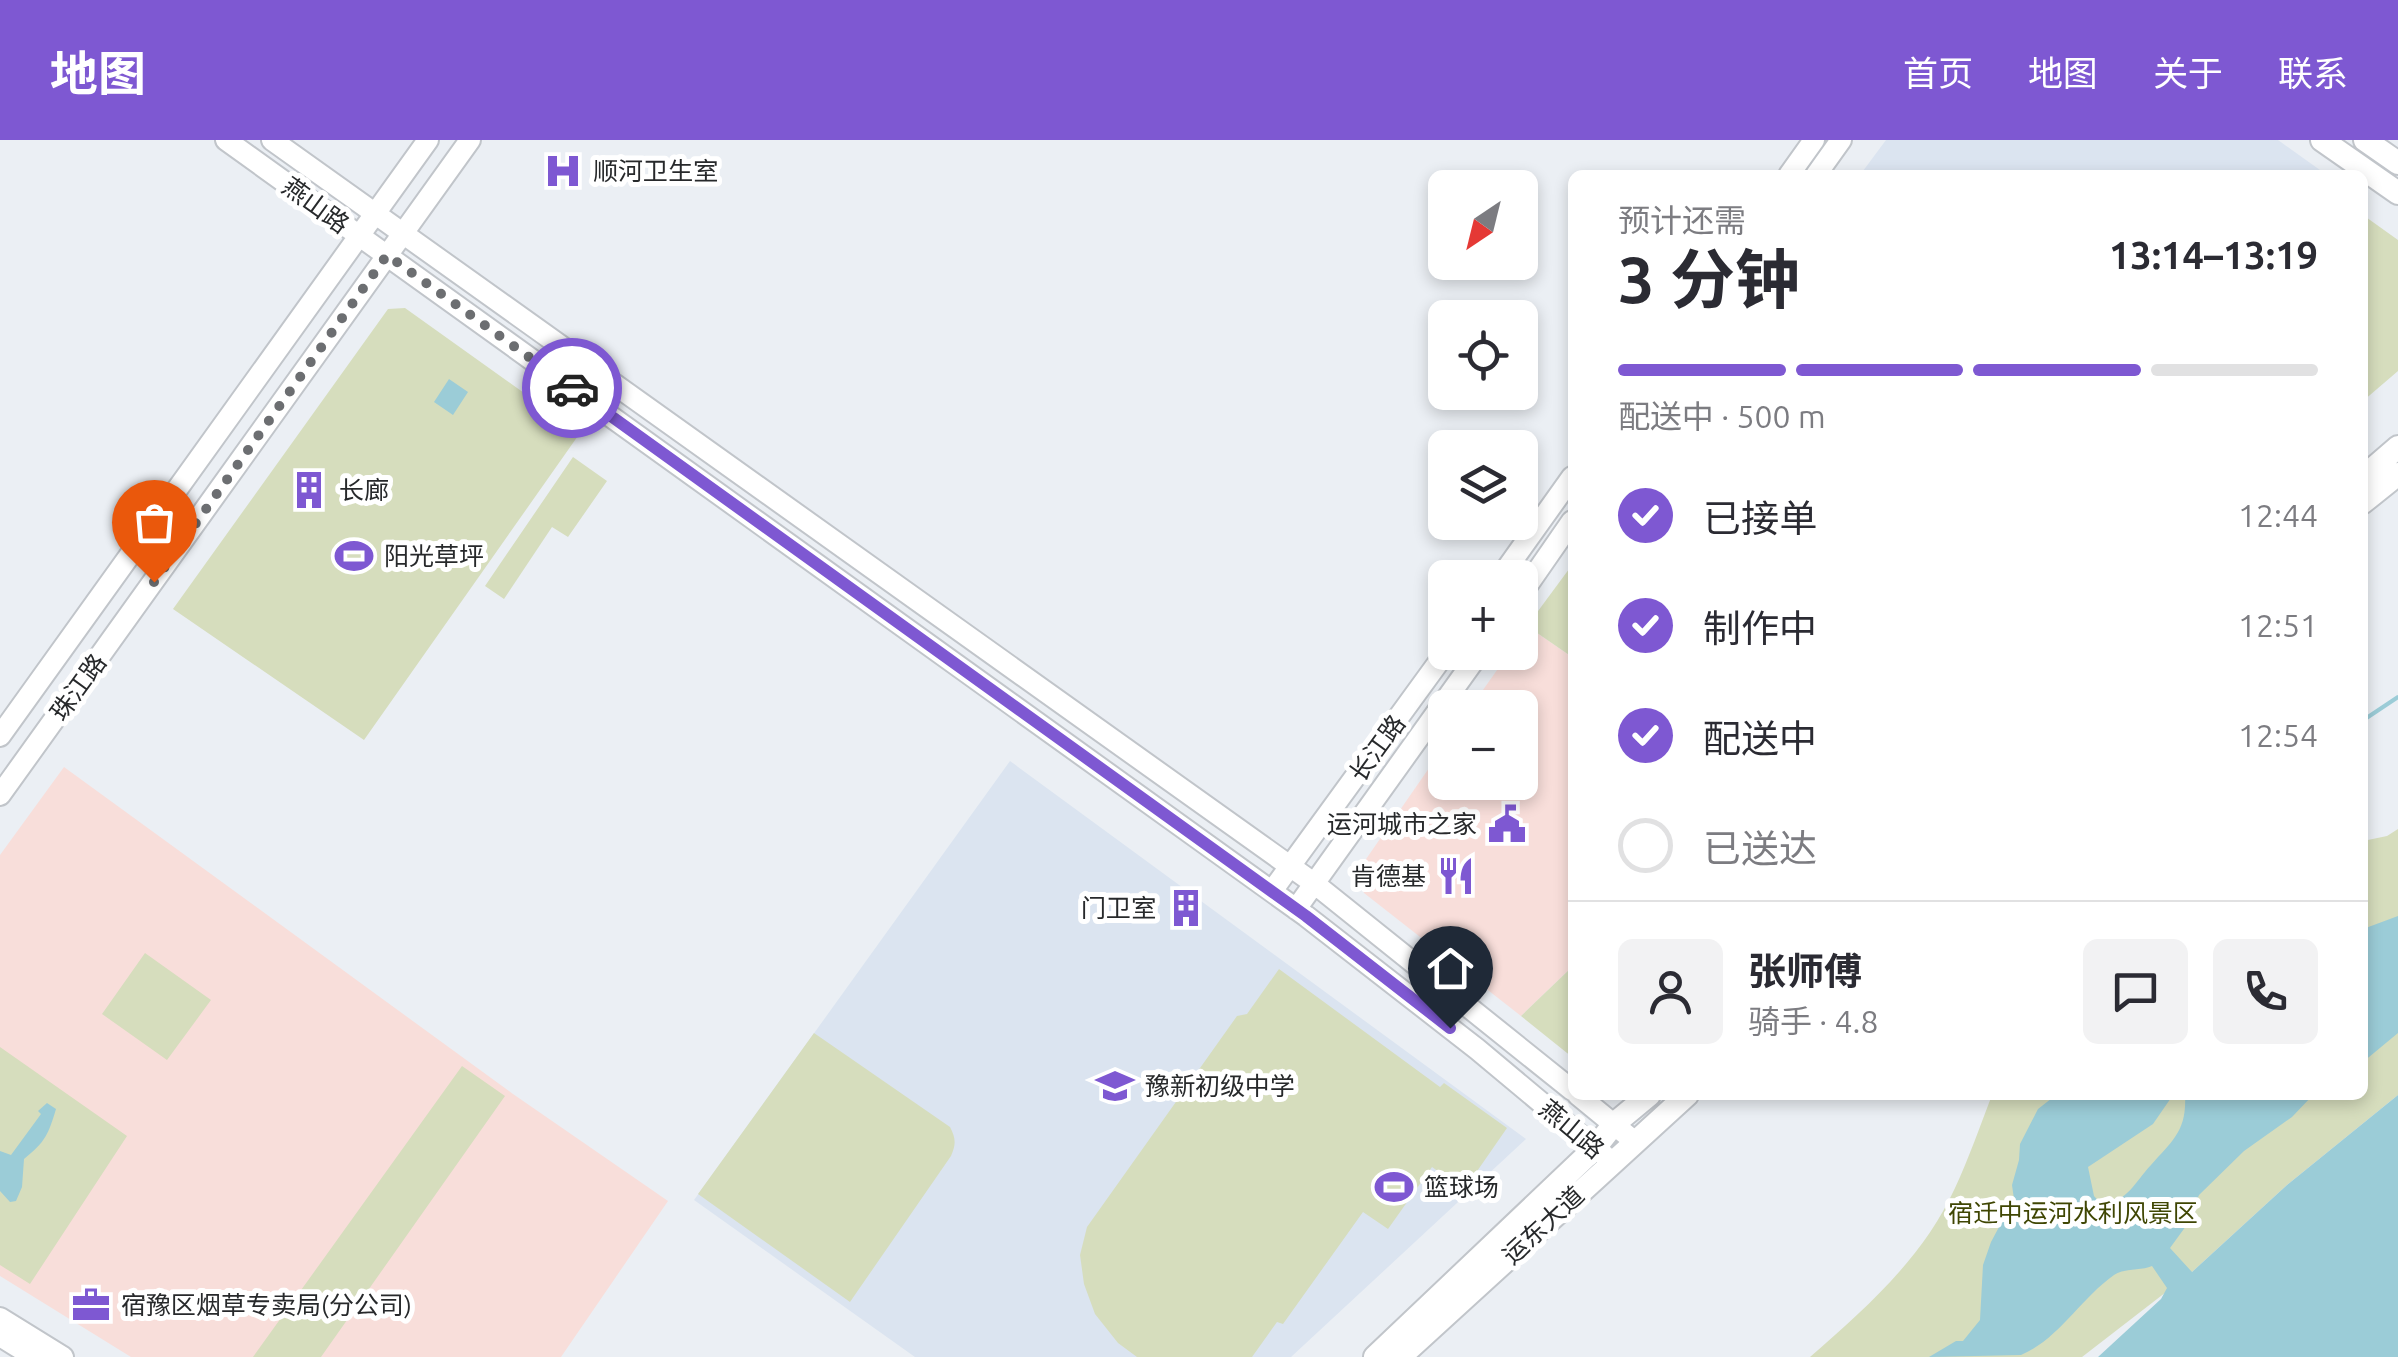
<!DOCTYPE html>
<html lang="zh">
<head>
<meta charset="utf-8">
<style>
  :root { --surface:#fff; --page:#f2f2f3; --text:#2b2b33; --muted:#7c7c81; --line:#e1e1e2; --accent:#7e58d2 }
  body { margin:0; font-family:Ubuntu,"Noto Sans SC",sans-serif; background:var(--page); color:var(--text); height:100vh; display:flex; flex-direction:column; font-size:38px; white-space:nowrap }
  * { box-sizing:border-box; margin:0 }
  p { font-size:32px; color:var(--muted) }
  .icon { flex:none; width:55px; height:55px; fill:none; stroke:currentColor; stroke-width:2; stroke-linecap:round; stroke-linejoin:round }
  .map { position:relative; flex:1; overflow:hidden }
  .drawer { position:absolute; left:1568px; top:30px; width:800px; height:930px; display:flex; flex-direction:column; background:var(--surface); border-radius:15px; box-shadow:0 5px 15px #0003 }
  .drawer>* { flex:none }
  .needle { width:65px; rotate:215deg }
  .tools { position:absolute; left:1428px; top:30px; display:grid; gap:20px }
  .tools a { display:grid; place-items:center; width:110px; height:110px; border-radius:15px; background:var(--surface); box-shadow:0 5px 15px #0003; font-size:50px }
  .pin { position:absolute; display:grid; place-items:center; width:85px; height:85px; color:#fff; margin:-102px -42px; border-radius:50% 50% 50% 0; rotate:-45deg; box-shadow:0 0 10px #0007 }
  .pin .icon { rotate:45deg }
  .courier { position:absolute; display:grid; place-items:center; width:100px; height:100px; margin:-50px; border:8px solid #7e58d2; border-radius:50%; background:#fff; color:#222; box-shadow:0 2px 12px #0007 }
  .headline em { font-style:normal; font-weight:700 }
  .headline div { display:flex; flex-direction:column-reverse }
  .headline { display:flex; align-items:center; justify-content:space-between; height:170px; padding:0 50px }
  h1 { font-size:65px; font-weight:700; line-height:75px }
  .bar { display:grid; grid-template-columns:repeat(4,1fr); gap:15px 10px; align-content:center; height:120px; padding:0 50px }
  .bar i { height:12px; border-radius:8px; background:var(--line) }
  .bar .active { background:var(--accent) }
  .bar p { grid-column:span 4 }
  .line { display:flex; align-items:center; gap:25px; padding:0 50px; border-top:2px solid var(--line) }
  .line div { flex:1 }
  .round { display:grid; place-items:center; flex:none; width:105px; height:105px; border-radius:15px; background:var(--page) }
  ol { padding:0 50px; list-style:none }
  li { display:flex; align-items:center; gap:30px; height:110px }
  li p { margin-inline-start:auto }
  li .icon { padding:10px; border-radius:50%; background:var(--accent); color:#fff; stroke-width:4 }
  li:last-child { color:var(--muted) }
  li i { width:55px; height:55px; border:5px solid var(--line); border-radius:50% }
  header { display:flex; align-items:center; gap:60px; box-sizing:border-box; height:140px; padding:0 50px; background:var(--accent); color:#fff }
  header strong { font-size:48px }
  nav { display:flex; gap:55px; margin-inline-start:auto; font-size:35px }
  .map>svg:first-child { display:block }
  .commercial { fill:#f8deda }
  .built { fill:#dbe4f0 }
  .green { fill:#d6ddbd }
  .water { fill:#9bccd7 }
  .lines { fill:none; stroke-linecap:round; stroke-linejoin:round }
  .stream { stroke:#9bccd7; stroke-width:4 }
  .tertiary-casing { stroke:#c1c5ca; stroke-width:24 }
  .secondary-casing { stroke:#c1c5ca; stroke-width:26 }
  .tertiary { stroke:#fff; stroke-width:20 }
  .secondary { stroke:#fff; stroke-width:22 }
  .done { stroke:#6c6e71; stroke-width:10; stroke-dasharray:0 18 }
  .route { stroke:#7e58d2; stroke-width:12 }
  .labels { text-anchor:middle; stroke-width:10; stroke-linejoin:round; paint-order:stroke }
  .poi-label { font-size:25px; fill:#27292b; stroke:#fff; text-anchor:start }
  .street-label { font-size:25px; fill:#27292b; stroke:#fff }
  .park-label { font-size:25px; fill:#3f4603; stroke:#fff }
</style>
</head>
<body>
<header>
<strong>地图</strong>
<nav><a>首页</a><a>地图</a><a>关于</a><a>联系</a></nav>
</header>
<div class="map">
<svg width="2398" height="1217" viewBox="0 0 2398 1217">
  <rect width="100%" height="100%" fill="#ebeff4"/>
  <path class="commercial" d="M1527,486L1572,517V827L1521,876L1364,753L1360,744L1364,722L1445,605V642H1520V568L1471,567L1509,513L1520,512V497Z
    M64,627L513,954L668,1061L561,1217H131L0,1136V715Z"/>
  <path class="built" d="M1886,0H2278L2327,35H1860Z
    M1010,621L1526,999L1291,1217H915L694,1060Z"/>
  <path class="green" d="M2363,75L2398,100V231L2363,261Z
    M405,168L580,293L364,600L173,469L388,169Z
    M573,317L607,341L568,397L552,387L504,459L485,446Z
    M1572,425V517L1527,486Z
    M2398,689V955L2287,1045L2192,1132L2082,1217H1810C1866,1168 1923,1118 1955,1048C1969,1018 1980,986 1992,955H2362L2363,701L2387,696Z
    M145,813L211,860L167,920L102,874Z
    M1572,827V917L1521,876Z
    M1279,829L1440,947L1444,943L1507,988L1464,1050L1432,1027L1388,1089L1363,1072L1283,1184L1277,1182L1252,1217H1137L1118,1203L1095,1174L1084,1144L1080,1115L1087,1087L1237,876L1247,874Z
    M814,893L950,987C956,998 956,1005 951,1016L850,1162L698,1054Z
    M0,907L127,996L30,1144L0,1125Z
    M462,926L505,956L321,1217H253Z"/>
  <path class="water" d="M449,239L468,252L453,275L434,262Z
    M2398,776V893L2363,922V789Z
    M2056,955H2173L2153,984L2088,1027L2094,1056L2102,1065C2129,1060 2134,1043 2151,1025C2172,1001 2187,991 2185,955H2313L2292,977L2244,1011L2199,1055L2186,1086L2170,1108L2192,1132L2287,1045L2398,955V1217H2098L2161,1159L2167,1148L2152,1126C2141,1131 2124,1128 2114,1135C2080,1159 2059,1199 2021,1215L1929,1217L1956,1201H1963L1980,1180L1983,1125L1991,1102L2014,1059L2012,1045L2019,1020L2020,1004L2038,969Z
    M47,963L56,969C48,995 46,1001 24,1019L22,1047L16,1061L10,1062L0,1051V1011L11,1015L41,974L38,971Z"/>
  <g class="lines">
    <path class="stream" d="M2362,581L2398,557"/>
    <g class="tertiary-casing">
      <path id="tertiary" d="M226,0L1306,776L1477,909L1605,1016
        M272,0L1315,744L1572,950
        M1789,35L1814,0
        M1816,35L1841,0
        M1500,438L1572,337
        M1520,456L1572,381
        M0,596L428,0
        M0,655L470,0
        M1272,751L1446,512
        M1296,769L1480,512
        M1578,955L1634,1001
        M0,1178L63,1217
        M0,1196L34,1217"/>
    </g>
    <g class="secondary-casing">
      <path id="secondary" d="M2322,0L2398,53
        M2365,0L2398,23
        M2362,338L2398,307
        M2362,363L2398,334
        M1375,1217L1595,1008L1614,984L1649,955
        M1400,1217L1687,955"/>
    </g>
    <use href="#tertiary" class="tertiary"/>
    <use href="#secondary" class="secondary"/>
  </g>
  <g class="lines">
    <path class="done" d="M154,442L387,115L572,248"/>
    <path class="route" d="M572,248L1306,776L1450,888"/>
  </g>
  <defs>
    <g id="hospital-bare" transform="scale(3)"><path d="M-5-5h3v3.5h4V-5h3V5h-3V1.5h-4V5h-3Z" fill="#7e58d2" stroke="#fff" stroke-width="2.5" paint-order="stroke"/></g>
    <g id="building-bare" transform="scale(3)"><path d="M-4-6H4V6H1V3H-1V6H-4ZM-2.5-4.3h1.7v1.8h-1.7ZM.8-4.3h1.7v1.8H.8ZM-2.5-1h1.7V.8h-1.7ZM.8-1h1.7V.8H.8Z" fill="#7e58d2" stroke="#fff" stroke-width="2.5" paint-order="stroke"/></g>
    <g id="stadium-bare" transform="scale(3)"><path d="M0-5a6.5 5 0 1 0 0 10a6.5 5 0 1 0 0-10ZM-3.5-1.8h7v3.6h-7Z" fill="#7e58d2" stroke="#fff" stroke-width="2.5" paint-order="stroke"/></g>
    <g id="civic-bare" transform="scale(3)"><path d="M-.6-6.5H3V-4.5H.6V-3L4-1V1h2V6H-6V1h2V-1L-.6-3ZM-1.2 2.5V6h2.4V2.5Z" fill="#7e58d2" stroke="#fff" stroke-width="2.5" paint-order="stroke"/></g>
    <g id="restaurant-bare" transform="scale(3)"><path d="M-5-6h1v4h1v-4h1v4h1v-4h1v5L-1.5 .5V6h-2V.5L-5-1ZM5-6V6H3V1.5H1.5Q1.5-4 5-6Z" fill="#7e58d2" stroke="#fff" stroke-width="2.5" paint-order="stroke"/></g>
    <g id="school-bare" transform="scale(3)"><path d="M0-5L7-2L0 1L-7-2ZM-4 1L0 2.5L4 1V4Q0 6-4 4Z" fill="#7e58d2" stroke="#fff" stroke-width="2.5" paint-order="stroke"/></g>
    <g id="office-bare" transform="scale(3)"><path d="M-6-3h4V-5.5h4V-3h4V5H-6ZM-1-4.5V-3h2v-1.5ZM-6 0V1H6V0Z" fill="#7e58d2" stroke="#fff" stroke-width="2.5" paint-order="stroke"/></g>
  </defs>
  <g fill-rule="evenodd">
    <use href="#hospital-bare" x="563" y="31"/>
    <use href="#building-bare" x="309" y="350"/>
    <use href="#stadium-bare" x="354" y="416"/>
    <use href="#civic-bare" x="1507" y="684"/>
    <use href="#restaurant-bare" x="1456" y="736"/>
    <use href="#building-bare" x="1186" y="768"/>
    <use href="#school-bare" x="1115" y="946"/>
    <use href="#stadium-bare" x="1394" y="1047"/>
    <use href="#office-bare" x="91" y="1165"/>
  </g>
  <g class="labels">
    <g class="poi-label">
      <text x="593" y="40">顺河卫生室</text>
      <text x="339" y="359">长廊</text>
      <text x="384" y="425">阳光草坪</text>
      <text x="1477" y="693" text-anchor="end">运河城市之家</text>
      <text x="1426" y="745" text-anchor="end">肯德基</text>
      <text x="1156" y="777" text-anchor="end">门卫室</text>
      <text x="1145" y="955">豫新初级中学</text>
      <text x="1424" y="1056">篮球场</text>
      <text x="121" y="1174">宿豫区烟草专卖局(分公司)</text>
    </g>
    <g class="street-label">
      <text transform="translate(316 65) rotate(36)" y="9">燕山路</text>
      <text transform="translate(78 547) rotate(-54)" y="9">珠江路</text>
      <text transform="translate(1377 608) rotate(-54)" y="9">长江路</text>
      <text transform="translate(1572 989) rotate(40)" y="9">燕山路</text>
      <text transform="translate(1543 1085) rotate(-43)" y="9">运东大道</text>
    </g>
    <g class="park-label">
      <text x="2073" y="1082">宿迁中运河水利风景区</text>
    </g>
  </g>
</svg>
<div class="tools">
<a><svg class="needle" viewBox="-14 -14 28 28"><path d="M0-13l5 13h-10z" fill="#e53935"/><path d="M0 13l5-13h-10z" fill="#7c7c81"/></svg></a>
<a><svg class="icon" aria-label="locate" viewBox="0 0 24 24"><circle cx="12" cy="12" r="6"/><path d="M12 2v4M12 18v4M2 12h4M18 12h4"/></svg></a>
<a><svg class="icon" aria-label="layers" viewBox="0 0 24 24"><path d="M12 4l9 5-9 5-9-5zM3 14l9 5 9-5"/></svg></a>
<a>+</a>
<a>−</a>
</div>
<div class="pin" style="left:154px;top:442px;background:#ea580c"><svg class="icon" aria-label="bag" viewBox="0 0 24 24"><path d="M5 8h14l-1 12H6zM9 8a3 3 0 0 1 6 0"/></svg></div>
<div class="pin" style="left:1450px;top:888px;background:#1f2937"><svg class="icon" aria-label="home" viewBox="0 0 24 24"><path d="M3 11l9-7 9 7M6 9v11h12V9"/></svg></div>
<div class="courier" style="left:572px;top:248px"><svg class="icon" aria-label="car" viewBox="0 0 24 24"><path d="M5 17H2v-5l4-1 3-4h7l3 4 3 1v5h-3M9 17h6M6 11h13"/><circle cx="7" cy="17" r="2"/><circle cx="17" cy="17" r="2"/></svg></div>
<section class="drawer">
<div class="headline"><div><h1>3 分钟</h1><p>预计还需</p></div><em>13:14–13:19</em></div>
<div class="bar"><i class="active"></i><i class="active"></i><i class="active"></i><i></i><p>配送中 · 500 m</p></div>
<ol>
<li><svg class="icon" aria-label="check" viewBox="0 0 24 24"><path d="M5 12l5 5 9-10"/></svg>已接单<p>12:44</p></li>
<li><svg class="icon" aria-label="check" viewBox="0 0 24 24"><path d="M5 12l5 5 9-10"/></svg>制作中<p>12:51</p></li>
<li><svg class="icon" aria-label="check" viewBox="0 0 24 24"><path d="M5 12l5 5 9-10"/></svg>配送中<p>12:54</p></li>
<li><i></i>已送达</li>
</ol>
<div class="line" style="height:180px"><a class="round"><svg class="icon" aria-label="person" viewBox="0 0 24 24"><circle cx="12" cy="8" r="4"/><path d="M4 21q1-7 8-7t8 7"/></svg></a><div><b>张师傅</b><p>骑手 · 4.8</p></div><a class="round"><svg class="icon" aria-label="chat" viewBox="0 0 24 24"><path d="M4 5h16v11H9l-5 4z"/></svg></a><a class="round"><svg class="icon" aria-label="phone" viewBox="0 0 24 24"><path d="M5 4h4l2 5-3 2q2 4 5 5l2-3 5 2v4C11 20 4 13 5 4z"/></svg></a></div>
</section>
</div>
</body>
</html>
